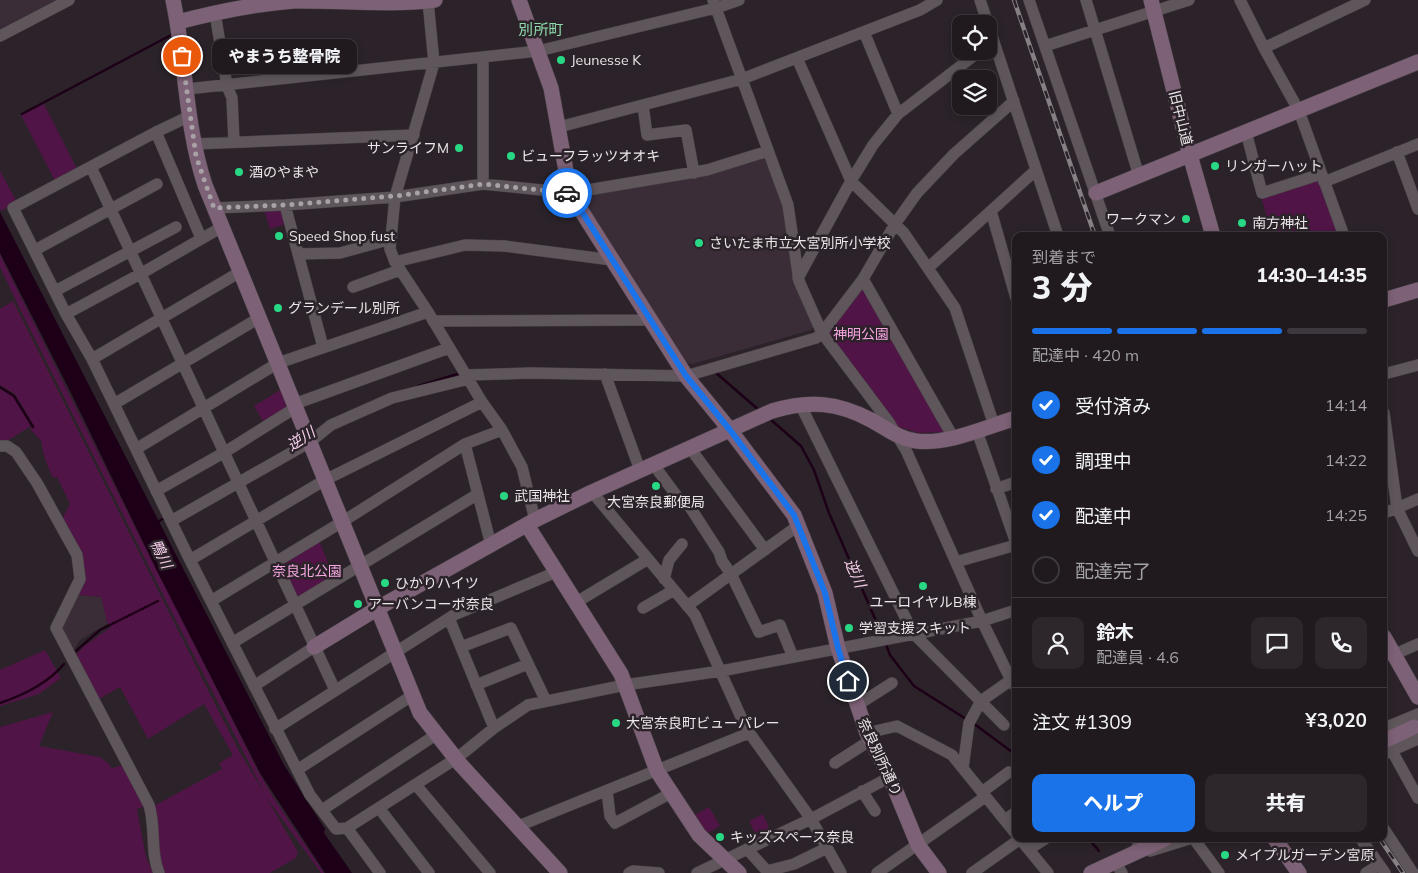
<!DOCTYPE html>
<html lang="ja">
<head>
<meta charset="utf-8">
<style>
  :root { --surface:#201a1f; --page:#2d272c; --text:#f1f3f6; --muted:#a2a1a4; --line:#3d383d; --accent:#1a73e8 }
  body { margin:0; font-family:Mulish,"Noto Sans JP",sans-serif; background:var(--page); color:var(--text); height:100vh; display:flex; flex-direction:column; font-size:19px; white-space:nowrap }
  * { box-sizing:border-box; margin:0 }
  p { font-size:16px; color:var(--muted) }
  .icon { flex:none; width:28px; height:28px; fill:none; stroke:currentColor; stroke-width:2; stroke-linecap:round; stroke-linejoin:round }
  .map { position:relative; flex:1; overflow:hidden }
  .sheet { position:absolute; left:1012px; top:232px; width:375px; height:610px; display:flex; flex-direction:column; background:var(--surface); border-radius:10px; box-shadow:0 2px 8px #0003,0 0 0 1px var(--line) }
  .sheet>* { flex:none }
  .fabs { position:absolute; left:952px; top:15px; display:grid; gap:10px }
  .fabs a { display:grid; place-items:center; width:45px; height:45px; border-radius:10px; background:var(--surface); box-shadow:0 2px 8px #0003,0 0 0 1px var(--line); font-size:25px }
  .pin { position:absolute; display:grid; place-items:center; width:42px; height:42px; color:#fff; margin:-21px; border:2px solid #fff; border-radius:50%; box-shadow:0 1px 5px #0007 }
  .courier { position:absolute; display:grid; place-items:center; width:50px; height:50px; margin:-25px; border:4px solid #1a73e8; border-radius:50%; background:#fff; color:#222; box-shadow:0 1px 6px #0007 }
  .bubble { position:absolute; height:35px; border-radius:10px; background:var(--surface); box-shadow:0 2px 8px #0003,0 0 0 1px var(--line); font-size:16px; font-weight:800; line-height:35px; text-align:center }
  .overview em { font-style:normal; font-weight:800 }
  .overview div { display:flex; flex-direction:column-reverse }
  .overview { display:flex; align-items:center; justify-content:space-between; height:85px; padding:0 20px }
  h1 { font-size:32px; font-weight:800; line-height:38px }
  .bar { display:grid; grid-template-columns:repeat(4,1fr); gap:8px 5px; align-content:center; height:60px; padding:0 20px }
  .bar i { height:6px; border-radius:4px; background:var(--line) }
  .bar .on { background:var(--accent) }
  .bar p { grid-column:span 4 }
  .line { display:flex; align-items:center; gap:12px; padding:0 20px; border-top:1px solid var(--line) }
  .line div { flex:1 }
  .round { display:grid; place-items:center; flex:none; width:52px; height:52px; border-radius:10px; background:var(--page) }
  ol { padding:0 20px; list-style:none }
  li { display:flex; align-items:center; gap:15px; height:55px }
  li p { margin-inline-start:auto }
  li .icon { padding:5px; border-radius:50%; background:var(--accent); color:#fff; stroke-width:4 }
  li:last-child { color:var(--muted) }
  li i { width:28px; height:28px; border:2px solid var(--line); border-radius:50% }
  .button { display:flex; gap:10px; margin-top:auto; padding:10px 20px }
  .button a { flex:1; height:58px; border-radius:10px; background:var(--accent); color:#fff; font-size:20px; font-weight:800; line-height:58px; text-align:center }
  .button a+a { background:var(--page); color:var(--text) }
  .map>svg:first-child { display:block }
  .built { fill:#3a2d37 }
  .green { fill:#511446 }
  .water { fill:#1d0017 }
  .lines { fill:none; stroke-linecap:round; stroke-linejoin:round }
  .stream { stroke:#1d0017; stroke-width:2.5 }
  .street-casing { stroke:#474045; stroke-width:12 }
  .secondary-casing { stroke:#474045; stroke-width:16 }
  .street { stroke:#5f565c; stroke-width:11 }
  .secondary { stroke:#7d6176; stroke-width:15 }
  .rail-casing { stroke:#867f84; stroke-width:4.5 }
  .rail { stroke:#2b2329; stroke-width:2.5; stroke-dasharray:8; stroke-linecap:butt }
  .done { stroke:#a8a2a6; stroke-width:5; stroke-dasharray:0 9 }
  .route { stroke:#1a73e8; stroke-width:6 }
  .poi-dot { fill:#28d885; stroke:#2b2329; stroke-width:2 }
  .labels { text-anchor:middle; stroke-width:5; stroke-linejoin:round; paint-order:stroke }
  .poi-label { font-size:14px; fill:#ebe6ea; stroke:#2b2329; text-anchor:start }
  .street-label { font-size:14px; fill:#ebe6ea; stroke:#2b2329 }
  .park-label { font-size:14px; fill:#f5a6e1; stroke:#2b2329 }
  .neighbourhood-label { font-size:15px; fill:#8fdaab; stroke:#2b2329 }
  .water-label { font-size:15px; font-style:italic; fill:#f7cfec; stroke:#2b2329 }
</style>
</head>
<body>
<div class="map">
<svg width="1418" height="873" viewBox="0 0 1418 873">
  <rect width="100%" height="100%" fill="#2b2329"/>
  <path class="built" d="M0,0H56L0,29Z
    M762,156L767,158L784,207L814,327L811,330L692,364L687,363L582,200L583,195Z
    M78,595L101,597L108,623L80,640L72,653L60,627Z"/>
  <path class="green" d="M44,104L78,171L56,183L21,115Z
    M0,171L17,202L1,211L0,208Z
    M1318,180L1339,236H1272L1261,196Z
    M264,210H282L286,224L270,229Z
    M0,255L144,545L258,771L273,797L324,873H321L266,797L298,852L296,858L270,873H162L152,807L222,769L219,763L233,755L204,704L148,739L120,687L97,700L74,657L83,647L111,627L107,622L101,597L78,595L83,582L59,518L63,517L70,504L57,477L53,478C49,469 41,451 42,442L30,429L34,426L15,394L0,385V309L13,301L212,698L239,751L265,794L169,607L18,305L0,267Z
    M862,289H865L945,432L919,433L899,427L829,333Z
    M0,389L13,396L31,426L7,441H0Z
    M282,389L290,407L264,423L254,406Z
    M319,540L334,578L297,599L280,564Z
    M45,650L61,678L39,694L0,706V670Z
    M53,712L39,746L100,757L110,765L111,769L125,764L146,806L137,809L146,857L153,873H0V727Z
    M709,807L720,826L707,833L695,815Z
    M763,814L772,834L759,841L749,821Z"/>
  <path class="water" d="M0,212L284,765L325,829L324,833L352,873H325L260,773L157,571L70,391L0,253Z"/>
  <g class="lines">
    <path class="stream" d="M22,114L173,34
      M715,372L760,411
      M418,386L461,373
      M0,387L14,396L33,427
      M770,419L801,446L814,470L829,513L883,637
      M156,523L166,517
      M885,642L890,655L914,686L966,719
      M76,651L100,630L158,601
      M0,703C24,695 48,683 64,664
      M973,723L1016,755
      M1089,839L1099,851"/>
    <g class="street-casing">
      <path id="street" d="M713,0L788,205L799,281L822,333L888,421L906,450L982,621L1011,680L1016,687
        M980,0L988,24
        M1029,0L1110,236
        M1086,0L1139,176
        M1240,0L1264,48L1299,111L1344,236
        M428,1L434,63L395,197L390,249L395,262L428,312L482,402L502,430L522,467L535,520
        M215,13L227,86L232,98L234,142
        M989,27L1058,236
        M864,32L898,114
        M0,36L69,0
        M1045,46L1189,0
        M1264,48L1365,0
        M483,58V184
        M797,58L851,181L904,233L955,308L994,425
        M187,89L538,51L716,8L739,0
        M643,105L647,135L686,130L694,173
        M190,116L156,132L13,208L66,314L92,359L190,560L310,795L336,829L347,828
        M559,127L742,79L920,10L937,0
        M156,132L201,238
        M1246,132L1262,193L1321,174
        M194,144L414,135
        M1397,152L1418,209
        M91,167L335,690
        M1324,182L1418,144
        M285,205L323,347
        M214,208L285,205L395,197L483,184L570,193L707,170L768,151
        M991,211L1016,298
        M35,250L157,184
        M298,254L340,253L391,239
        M395,262L465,245L504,246L612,260
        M928,268L1036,170
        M798,278L851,181L873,145L898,114L980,51
        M863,279L953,437
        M353,287L400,270
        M55,291L176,227
        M66,314L142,273L222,227
        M433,321L643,320L649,317
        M92,359L240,272
        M605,374L640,470
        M1384,374L1418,365
        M466,375L531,373L686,376L816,338L822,333L863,279L895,224L917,193L954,154L1014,101
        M114,404L259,318
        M800,404L913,633L1004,725
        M1384,413L1397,508L1418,499
        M977,431L1016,543
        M465,444L491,545
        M0,446H7L16,452L37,483L77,555L80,579L56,628L149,805C156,827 150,852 159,873
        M690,448L765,550
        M136,449L278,363L428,312
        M653,464L682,503L688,504L719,552L722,561L731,574L759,632L780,625L793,657
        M996,489L1016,482
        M156,491L225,452L295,408L300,402L449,348
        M592,492L695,615L746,728L811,819L841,873
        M1384,513L1397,508L1418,551
        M171,521L310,442L331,425L392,398L469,379
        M190,560L325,480L482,402
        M956,562L1016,545
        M664,579L669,560L682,544
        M211,601L342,522L465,444L502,430
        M575,603L648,559
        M687,606L799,525
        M643,608L674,590
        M449,618L494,728
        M232,643L478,494
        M461,647L511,628L546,701
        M1393,655L1418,644
        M476,685L528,664
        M254,686L314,647
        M856,706L892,683
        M1384,728L1418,714
        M275,729L454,615L556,572
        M867,733L897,726L952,755L1016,834
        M1392,751L1418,798
        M1384,754L1418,739
        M835,763L871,740
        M963,768L969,723L981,701L1011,680L1016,678
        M297,770L413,695
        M416,785L490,873
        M607,791L610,816L615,823L671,793
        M862,791L875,811
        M982,792L1009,772
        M379,808L429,873
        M322,810L437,734
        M1005,820L1016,812
        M516,827L749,733
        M1384,829L1413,873
        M1020,839L1048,873
        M1194,839L1219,873
        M1361,839L1385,873
        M747,849L767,871L794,864L827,848
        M1029,849L1045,839
        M1150,851L1189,839
        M1134,854L1140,840L1143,839
        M1115,862L1122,873
        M380,873L347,828L457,758L494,728L528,705L625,685L721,671L982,621L1016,610
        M629,873L633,871L659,873
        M697,873L811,819L890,777
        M877,873L985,797
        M972,873L1020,839
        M1366,873L1379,865"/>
    </g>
    <g class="secondary-casing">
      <path id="secondary" d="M173,0C186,61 185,125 205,185L420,713L460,764L560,873
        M519,0L551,88L570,193L686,376L730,430L794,515L825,593L838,648L867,733L890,777L918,845L939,873
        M1151,0L1190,155L1213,236
        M178,22C216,12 254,4 294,1C341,0 388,6 435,0
        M1096,193L1418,62
        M1384,300L1418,290
        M527,525L621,674L657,771L699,835L739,873
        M1384,637L1418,697
        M314,647L378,608L535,520L592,492L772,411C809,400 837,402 871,420C886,428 899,439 916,441C948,445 986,427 1016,418
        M1384,741L1414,727
        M1275,839L1299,873
        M1091,873L1165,839"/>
    </g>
    <use href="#street" class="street"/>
    <use href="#secondary" class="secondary"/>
    <g class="rail-casing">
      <path id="rail" d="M1014,0L1095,236
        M1380,839L1403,873"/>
    </g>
    <use href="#rail" class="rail"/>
  </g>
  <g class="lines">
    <path class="done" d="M182,56L196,156L214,208L285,205L395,196L484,184L567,193"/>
    <path class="route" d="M567,193H570L686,376L730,430L794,515L825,593L838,648L848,681"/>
  </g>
  <g class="poi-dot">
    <circle cx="561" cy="60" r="5"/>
    <circle cx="459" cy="148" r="5"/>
    <circle cx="511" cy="156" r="5"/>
    <circle cx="1215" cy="166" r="5"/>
    <circle cx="239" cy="172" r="5"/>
    <circle cx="1186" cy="219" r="5"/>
    <circle cx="1242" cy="223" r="5"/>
    <circle cx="279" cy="236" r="5"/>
    <circle cx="699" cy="243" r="5"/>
    <circle cx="278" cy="308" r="5"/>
    <circle cx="656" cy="486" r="5"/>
    <circle cx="504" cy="496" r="5"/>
    <circle cx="385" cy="583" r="5"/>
    <circle cx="923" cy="586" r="5"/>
    <circle cx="358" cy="604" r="5"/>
    <circle cx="849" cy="628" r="5"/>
    <circle cx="616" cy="723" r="5"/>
    <circle cx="720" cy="837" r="5"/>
    <circle cx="1225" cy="855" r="5"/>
  </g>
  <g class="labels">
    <g class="poi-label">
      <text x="571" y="65">Jeunesse K</text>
      <text x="449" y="153" text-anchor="end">サンライフM</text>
      <text x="521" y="161">ビューフラッツオオキ</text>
      <text x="1225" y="171">リンガーハット</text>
      <text x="249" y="177">酒のやまや</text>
      <text x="1176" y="224" text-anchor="end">ワークマン</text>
      <text x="1252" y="228">南方神社</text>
      <text x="289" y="241">Speed Shop fust</text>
      <text x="709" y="248">さいたま市立大宮別所小学校</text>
      <text x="288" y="313">グランデール別所</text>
      <text x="514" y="501">武国神社</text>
      <text x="656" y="507" text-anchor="middle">大宮奈良郵便局</text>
      <text x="395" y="588">ひかりハイツ</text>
      <text x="923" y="607" text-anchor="middle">ユーロイヤルB棟</text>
      <text x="368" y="609">アーバンコーポ奈良</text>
      <text x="859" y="633">学習支援スキット</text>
      <text x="626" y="728">大宮奈良町ビューパレー</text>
      <text x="730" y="842">キッズスペース奈良</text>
      <text x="1235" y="860">メイプルガーデン宮原</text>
    </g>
    <g class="street-label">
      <text transform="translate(1181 118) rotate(76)" y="5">旧中山道</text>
      <text transform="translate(880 757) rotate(65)" y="5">奈良別所通り</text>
    </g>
    <g class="park-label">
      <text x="861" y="339">神明公園</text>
      <text x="307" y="576">奈良北公園</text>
    </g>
    <g class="neighbourhood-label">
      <text x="541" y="35">別所町</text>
    </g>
    <g class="water-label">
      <text transform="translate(301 439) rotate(-33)" y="5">逆川</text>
      <text transform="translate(161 554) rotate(64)" y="5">鴨川</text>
      <text transform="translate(855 573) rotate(67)" y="5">逆川</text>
    </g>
  </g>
</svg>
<div class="fabs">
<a><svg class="icon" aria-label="locate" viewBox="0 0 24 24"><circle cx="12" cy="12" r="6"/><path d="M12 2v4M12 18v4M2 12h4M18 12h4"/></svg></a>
<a><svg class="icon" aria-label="layers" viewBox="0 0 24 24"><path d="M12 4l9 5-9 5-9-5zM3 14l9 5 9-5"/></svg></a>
</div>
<div class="pin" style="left:182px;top:56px;background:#ea580c"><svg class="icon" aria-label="bag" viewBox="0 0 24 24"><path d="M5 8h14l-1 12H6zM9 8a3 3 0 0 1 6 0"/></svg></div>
<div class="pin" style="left:848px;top:681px;background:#1f2937"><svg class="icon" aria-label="home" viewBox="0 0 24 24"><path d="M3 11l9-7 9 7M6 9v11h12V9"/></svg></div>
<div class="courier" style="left:567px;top:193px"><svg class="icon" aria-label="car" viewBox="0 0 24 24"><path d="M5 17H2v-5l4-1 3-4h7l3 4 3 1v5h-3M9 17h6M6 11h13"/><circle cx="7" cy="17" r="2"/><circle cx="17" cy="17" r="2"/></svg></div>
<div class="bubble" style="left:212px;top:39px;width:145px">やまうち整骨院</div>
<section class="sheet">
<div class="overview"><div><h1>3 分</h1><p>到着まで</p></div><em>14:30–14:35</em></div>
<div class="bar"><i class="on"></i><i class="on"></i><i class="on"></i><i></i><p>配達中 · 420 m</p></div>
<ol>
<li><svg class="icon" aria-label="check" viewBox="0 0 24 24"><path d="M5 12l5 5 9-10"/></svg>受付済み<p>14:14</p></li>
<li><svg class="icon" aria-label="check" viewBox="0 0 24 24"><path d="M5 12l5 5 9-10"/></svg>調理中<p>14:22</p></li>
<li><svg class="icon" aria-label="check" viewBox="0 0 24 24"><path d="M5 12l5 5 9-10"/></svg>配達中<p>14:25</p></li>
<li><i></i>配達完了</li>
</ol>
<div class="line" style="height:90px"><a class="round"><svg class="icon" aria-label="person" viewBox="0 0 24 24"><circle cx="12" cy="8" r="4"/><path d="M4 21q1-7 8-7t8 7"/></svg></a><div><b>鈴木</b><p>配達員 · 4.6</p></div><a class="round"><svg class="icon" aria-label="chat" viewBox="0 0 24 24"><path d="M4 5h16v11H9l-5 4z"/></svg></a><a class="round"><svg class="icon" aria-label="phone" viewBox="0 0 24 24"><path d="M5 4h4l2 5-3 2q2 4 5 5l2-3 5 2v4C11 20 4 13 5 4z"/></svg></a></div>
<div class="line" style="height:65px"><div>注文 #1309</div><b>¥3,020</b></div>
<div class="button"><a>ヘルプ</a><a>共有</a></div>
</section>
</div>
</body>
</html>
